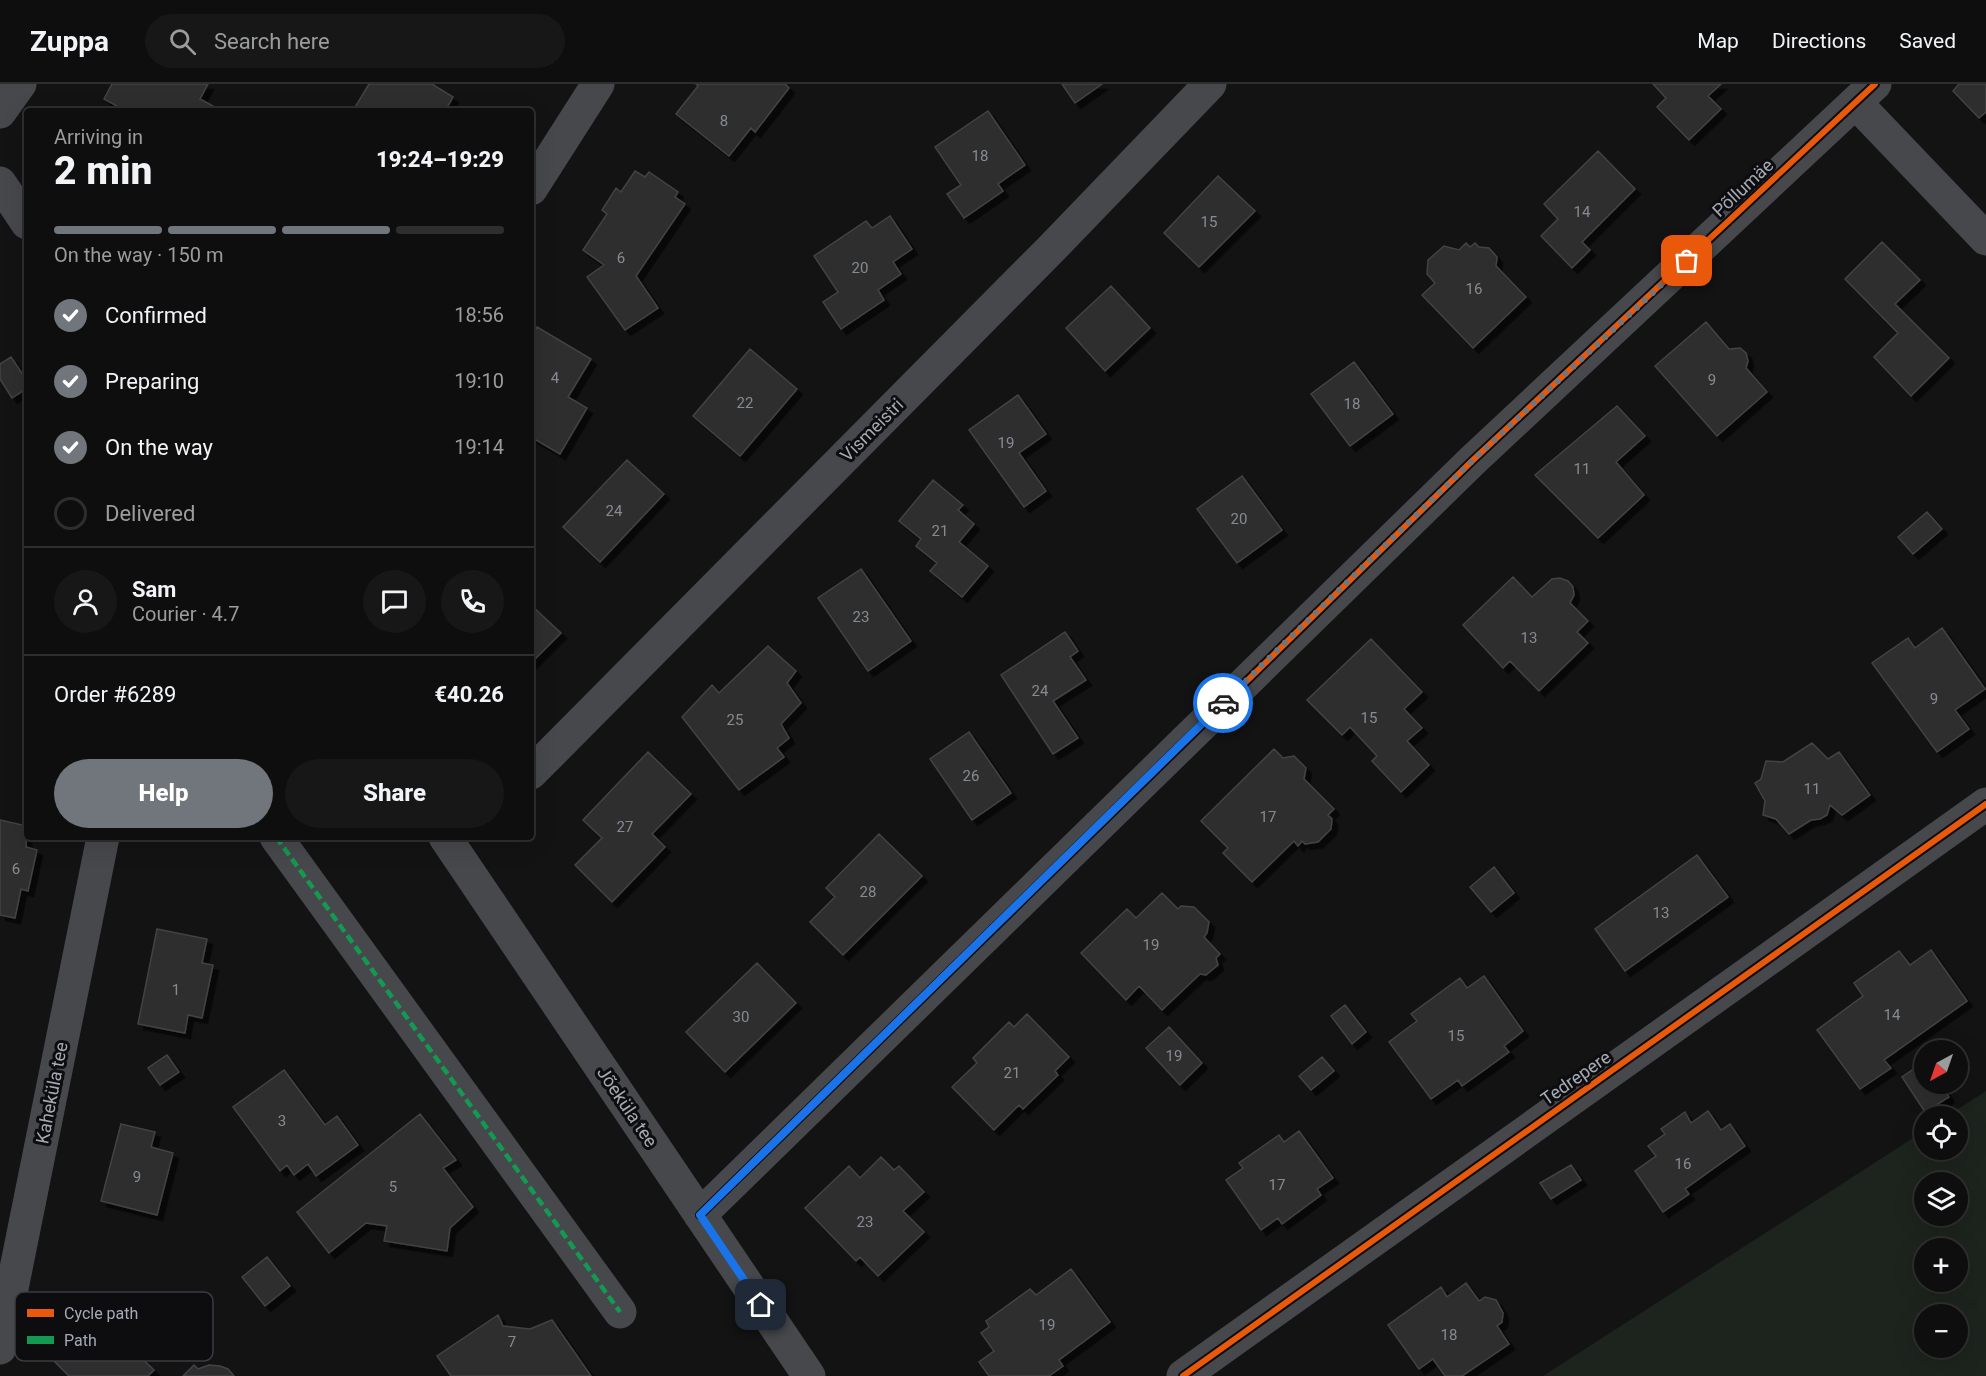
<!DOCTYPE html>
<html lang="en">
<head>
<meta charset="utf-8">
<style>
  :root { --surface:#0e0e0e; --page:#171717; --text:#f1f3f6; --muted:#9b9c9e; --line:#2e2e2e; --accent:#71757c }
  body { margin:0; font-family:Roboto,sans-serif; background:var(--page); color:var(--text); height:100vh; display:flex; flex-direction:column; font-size:22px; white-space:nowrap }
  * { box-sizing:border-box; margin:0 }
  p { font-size:20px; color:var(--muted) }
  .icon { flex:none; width:33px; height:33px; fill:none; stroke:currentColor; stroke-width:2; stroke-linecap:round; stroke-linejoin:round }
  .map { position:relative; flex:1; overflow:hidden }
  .details { position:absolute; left:24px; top:24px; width:510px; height:732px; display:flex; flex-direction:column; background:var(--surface); border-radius:6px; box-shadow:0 6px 24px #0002,0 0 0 2px var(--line) }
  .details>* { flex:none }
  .needle { width:39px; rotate:220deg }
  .controls { position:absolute; left:1914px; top:956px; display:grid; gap:12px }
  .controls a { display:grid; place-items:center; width:54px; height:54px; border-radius:50%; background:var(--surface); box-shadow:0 6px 24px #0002,0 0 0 2px var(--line); font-size:30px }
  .pin { position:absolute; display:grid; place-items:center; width:51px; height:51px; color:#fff; margin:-26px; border-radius:12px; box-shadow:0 3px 9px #0006 }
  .courier { position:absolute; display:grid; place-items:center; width:60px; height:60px; margin:-30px; border:4px solid #1a73e8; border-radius:50%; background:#fff; color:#222; box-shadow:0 2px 8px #0007 }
  .headline em { font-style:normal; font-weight:800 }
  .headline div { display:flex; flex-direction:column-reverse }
  .headline { display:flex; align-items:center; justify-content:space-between; height:102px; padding:0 30px }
  h1 { font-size:39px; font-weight:800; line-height:45px }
  .bar { display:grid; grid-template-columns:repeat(4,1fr); gap:9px 6px; align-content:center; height:72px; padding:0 30px }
  .bar i { height:8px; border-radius:4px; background:var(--line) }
  .bar .on { background:var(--accent) }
  .bar p { grid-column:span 4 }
  .line { display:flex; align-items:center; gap:15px; padding:0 30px; border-top:2px solid var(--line) }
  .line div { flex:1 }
  .round { display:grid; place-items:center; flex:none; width:63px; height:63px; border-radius:32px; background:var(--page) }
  ol { padding:0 30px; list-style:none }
  li { display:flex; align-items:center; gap:18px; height:66px }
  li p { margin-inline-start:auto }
  li .icon { padding:6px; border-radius:50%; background:var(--accent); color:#fff; stroke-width:4 }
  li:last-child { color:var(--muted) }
  li i { width:33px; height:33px; border:3px solid var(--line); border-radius:50% }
  .button { display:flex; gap:12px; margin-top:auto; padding:12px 30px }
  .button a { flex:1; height:69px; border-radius:36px; background:var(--accent); color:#fff; font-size:24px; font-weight:800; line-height:69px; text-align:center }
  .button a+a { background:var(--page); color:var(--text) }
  header { display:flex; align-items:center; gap:36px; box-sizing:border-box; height:84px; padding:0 30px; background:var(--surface); border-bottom:2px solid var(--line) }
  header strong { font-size:28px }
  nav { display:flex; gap:33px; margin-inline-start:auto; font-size:21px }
  .search { width:420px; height:54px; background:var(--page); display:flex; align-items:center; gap:15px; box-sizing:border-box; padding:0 21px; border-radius:33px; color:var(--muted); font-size:22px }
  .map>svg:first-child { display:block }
  .green { fill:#1d231d; fill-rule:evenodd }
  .building { fill:#2d2d2e; stroke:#424346; stroke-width:1.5; filter:url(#shadow) }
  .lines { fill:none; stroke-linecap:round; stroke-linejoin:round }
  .street { stroke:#47484c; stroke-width:33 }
  .quiet { stroke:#139951; stroke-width:4.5; stroke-dasharray:9 4.5; stroke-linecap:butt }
  .cycleway-casing { stroke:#0d0d0f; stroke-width:10 }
  .cycleway { stroke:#e8590c; stroke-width:6 }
  .done { stroke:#71757c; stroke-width:6; stroke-dasharray:0 10.8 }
  .route { stroke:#1a73e8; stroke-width:8 }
  .labels { text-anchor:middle; stroke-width:6; stroke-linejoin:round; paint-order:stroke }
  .number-label { font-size:15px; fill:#868b92 }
  .street-label { font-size:18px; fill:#a4aab4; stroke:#0d0d0f }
  .key { fill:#0d0d0f; stroke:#3a3c41; stroke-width:1.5 }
  .key-label { font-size:16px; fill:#a4aab4 }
</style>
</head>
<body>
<header>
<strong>Zuppa</strong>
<div class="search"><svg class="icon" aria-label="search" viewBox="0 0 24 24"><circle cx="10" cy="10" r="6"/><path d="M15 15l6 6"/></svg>Search here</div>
<nav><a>Map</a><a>Directions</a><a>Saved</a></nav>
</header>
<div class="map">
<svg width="1986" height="1292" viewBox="0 0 1986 1292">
  <defs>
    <filter id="shadow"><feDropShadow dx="5.5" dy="5.5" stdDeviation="0" flood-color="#0009"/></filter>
  </defs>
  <rect width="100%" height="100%" fill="#131313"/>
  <path class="green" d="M1986,1007V1292H1543L1924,1047V1065H1958V1032H1947ZM1924,1098H1958V1131H1924ZM1924,1164H1958V1197H1924ZM1924,1230H1958V1263H1924Z"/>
  <path class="building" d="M112,0H208L200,15L222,27H126L104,15Z
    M369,0H432L453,13L445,27H357L354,25Z
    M696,0H785L789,4L755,48L751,44L729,72L676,30L698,2Z
    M1062,0H1102L1075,19Z
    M1653,0H1721L1708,12L1721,25L1689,56L1657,23L1666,14Z
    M1959,0H1986V28L1979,34L1953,7Z
    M988,27L1025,81L998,100L1003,107L964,134L947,110L961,101L935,63Z
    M1598,67L1635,105L1582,158L1590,166L1572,184L1541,152L1558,135L1544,120Z
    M635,87L645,93L649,88L678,108L675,113L685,120L636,192L658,224L625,246L587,193L604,181L583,166L607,130L602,126L616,104L621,108Z
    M1218,92L1255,127L1199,183L1164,149Z
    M890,132L912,165L893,178L901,190L878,206L884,216L841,245L823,218L838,208L814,172L866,137L872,144Z
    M1882,158L1920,196L1895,220L1949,274L1911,312L1874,273L1898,249L1845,195Z
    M1466,159L1470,163L1475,159L1479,163L1489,164L1497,173L1496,182L1526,213L1473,264L1422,211L1435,199L1427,190L1428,176L1444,162L1459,166Z
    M1111,202L1150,244L1105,287L1066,244Z
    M1706,238L1729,265L1740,264L1746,269L1748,277L1746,284L1767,308L1717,352L1655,282Z
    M537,243L591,275L568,313L587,324L560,370L531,353V253Z
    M750,265L797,305L740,372L693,332Z
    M11,273L27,297V304L12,314L0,295V280Z
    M1354,278L1393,330L1350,362L1311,310Z
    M1018,311L1046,350L1019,369L1046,407L1024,423L969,346Z
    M1617,322L1645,352L1616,378L1644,411L1598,454L1535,391Z
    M627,376L664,410L600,478L563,443Z
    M1242,392L1282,446L1237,479L1197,425Z
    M933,396L963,421L958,426L974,440L959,458L988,482L962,513L930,487L937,479L916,462L921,455L899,437Z
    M1927,428L1942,445L1913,470L1898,453Z
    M861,485L911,557L868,587L818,514Z
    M1513,493L1532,513L1552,495L1560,494L1568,497L1573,503L1574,511L1570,519L1588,537L1577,548L1588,559L1539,607L1510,577L1503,584L1463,541Z
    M531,521L561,549L531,579Z
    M1942,544L1985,605L1955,626L1969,645L1937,668L1872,579L1908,554L1915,564Z
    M1065,548L1078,567L1070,573L1086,596L1053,617L1078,654L1053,670L1001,591Z
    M1371,555L1422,608L1404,625L1422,644L1407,657L1429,681L1401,708L1372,677L1377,672L1350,643L1342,651L1307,616Z
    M768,562L796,587L787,599L801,619L781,640L789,654L777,664L784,673L739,706L682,633L712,601L719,609Z
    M969,648L1011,709L972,736L930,675Z
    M1812,659L1828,675L1839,668L1870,711L1842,731L1830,721L1827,731L1820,735L1811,736L1789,750L1776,735L1763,731L1765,717L1755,699L1761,695L1766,677L1783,678Z
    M1274,665L1283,674L1294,672L1306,684L1304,695L1334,725L1328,731L1332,735L1331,745L1318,758L1305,760L1302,757L1298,762L1294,757L1252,798L1223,769L1228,764L1201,737Z
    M648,668L691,710L652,750L665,763L612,818L575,781L602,754L583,736Z
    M0,736L27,742L26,763L37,766L28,807L21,805L15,834L0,831Z
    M879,750L922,792L843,871L810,838L835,813L826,804Z
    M1697,771L1728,813L1625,887L1595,845Z
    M1494,783L1514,809L1491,828L1470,803Z
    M1162,809L1178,825L1181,822L1194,823L1209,838L1207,849L1204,853L1220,870L1216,874L1218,881L1206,891L1200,890L1162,926L1139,902L1126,916L1081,869L1127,825L1136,834Z
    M157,845L207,855L202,879L213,881L202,934L188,931L185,949L138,940Z
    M1931,866L1967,917L1884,976L1891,984L1860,1005L1817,946L1863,912L1854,899L1899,867L1910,881Z
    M757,879L796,919L725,988L686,948Z
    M1484,892L1523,947L1504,962L1509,968L1462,1002L1458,996L1431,1015L1389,958L1417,937L1411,930L1460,894L1467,904Z
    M1345,921L1366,948L1352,960L1331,932Z
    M1027,930L1069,973L1055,987L1058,991L1023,1025L1019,1021L994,1046L952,1003L977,979L973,974L1009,938L1014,943Z
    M1169,943L1202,979L1180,1001L1146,964Z
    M167,971L179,988L160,1001L148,984Z
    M1322,973L1334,987L1311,1006L1299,992Z
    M1924,978V999H1940L1949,1013L1925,1028L1902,993Z
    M284,986L325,1041L337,1032L358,1061L316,1092L308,1080L294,1091L287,1081L280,1087L233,1023Z
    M1708,1027L1721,1046L1730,1040L1745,1062L1685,1105L1689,1110L1663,1128L1635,1087L1656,1072L1648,1062L1665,1050L1661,1045L1685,1028L1691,1039Z
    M420,1030L456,1076L443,1084L473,1123L450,1144L447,1167L384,1157L387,1142L366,1139L329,1169L297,1128Z
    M121,1040L155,1048L151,1063L173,1069L157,1131L101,1117Z
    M1299,1047L1333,1094L1317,1105L1321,1111L1282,1140L1278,1134L1261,1146L1226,1096L1243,1084L1239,1079L1279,1051L1284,1058Z
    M881,1073L894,1086L899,1082L924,1108L903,1127L924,1148L878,1192L860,1173L856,1177L805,1124L849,1082L860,1094Z
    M1571,1081L1581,1096L1551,1115L1540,1099Z
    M267,1173L290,1202L265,1222L242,1193Z
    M1071,1185L1110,1238L1059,1276L1063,1282L1049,1292H989L979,1278L994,1267L981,1249L989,1243L986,1237L1030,1205L1036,1211Z
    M1466,1199L1479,1217L1485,1213L1496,1216L1503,1229L1502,1238L1497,1242L1509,1260L1462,1292H1445L1433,1275L1419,1285L1388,1241L1441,1203L1447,1213Z
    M102,1216L146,1259L136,1269L154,1286L148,1292H69L48,1271Z
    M498,1231L503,1242L530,1245L552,1236L591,1292H451L437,1272Z
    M194,1281L198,1285L209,1281L220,1282L228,1285L234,1292H183Z"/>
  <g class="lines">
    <path class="street" d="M1856,19L1986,155
      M0,28L20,0
      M0,99L27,139
      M531,105L598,0
      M531,689L1051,165L1210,0
      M276,753L620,1228
      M445,753L809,1292
      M700,1131L1472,377L1875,0
      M0,1264L103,753
      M1183,1292L1986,720"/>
    <path class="quiet" d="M276,753L620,1228"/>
    <g class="cycleway-casing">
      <path id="cycleway" d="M700,1131L1472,377L1875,0
        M1183,1292L1986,720"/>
    </g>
    <use href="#cycleway" class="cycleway"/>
  </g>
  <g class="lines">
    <path class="done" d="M1223,619L1472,377L1687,177"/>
    <path class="route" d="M761,1221L700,1131L1223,619"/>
  </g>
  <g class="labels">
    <g class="number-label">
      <text x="724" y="42">8</text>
      <text x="980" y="77">18</text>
      <text x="1582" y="133">14</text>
      <text x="1209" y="143">15</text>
      <text x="621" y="179">6</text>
      <text x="860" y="189">20</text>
      <text x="1474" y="210">16</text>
      <text x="555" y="299">4</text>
      <text x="1712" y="301">9</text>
      <text x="745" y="324">22</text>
      <text x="1352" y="325">18</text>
      <text x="1006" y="364">19</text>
      <text x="1582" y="390">11</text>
      <text x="614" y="432">24</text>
      <text x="1239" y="440">20</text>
      <text x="940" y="452">21</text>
      <text x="861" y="538">23</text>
      <text x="1529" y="559">13</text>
      <text x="1040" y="612">24</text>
      <text x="1934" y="620">9</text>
      <text x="1369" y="639">15</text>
      <text x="735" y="641">25</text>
      <text x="971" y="697">26</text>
      <text x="1812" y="710">11</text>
      <text x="1268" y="738">17</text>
      <text x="625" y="748">27</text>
      <text x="16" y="790">6</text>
      <text x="868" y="813">28</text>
      <text x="1661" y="834">13</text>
      <text x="1151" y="866">19</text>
      <text x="176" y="911">1</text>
      <text x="1892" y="936">14</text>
      <text x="741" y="938">30</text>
      <text x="1456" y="957">15</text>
      <text x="1174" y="977">19</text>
      <text x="1012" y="994">21</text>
      <text x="282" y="1042">3</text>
      <text x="1683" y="1085">16</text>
      <text x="137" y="1098">9</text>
      <text x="1277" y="1106">17</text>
      <text x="393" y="1108">5</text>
      <text x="865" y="1143">23</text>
      <text x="1047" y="1246">19</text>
      <text x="1449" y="1256">18</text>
      <text x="512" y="1263">7</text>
    </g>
    <g class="street-label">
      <text transform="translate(1743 104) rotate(-43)" y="6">Põllumäe</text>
      <text transform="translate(872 346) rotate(-45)" y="6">Vismeistri</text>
      <text transform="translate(1576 994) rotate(-35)" y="6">Tedrepere</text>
      <text transform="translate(52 1009) rotate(-79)" y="6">Kaheküla tee</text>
      <text transform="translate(627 1023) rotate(56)" y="6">Jõeküla tee</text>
    </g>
  </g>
  <rect x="15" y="1208" width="198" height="69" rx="9" class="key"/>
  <rect x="27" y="1225" width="27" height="8" fill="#e8590c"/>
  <rect x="27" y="1252" width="27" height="8" fill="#139951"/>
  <g class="key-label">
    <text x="64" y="1235">Cycle path</text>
    <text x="64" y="1262">Path</text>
  </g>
</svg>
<div class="controls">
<a><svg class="needle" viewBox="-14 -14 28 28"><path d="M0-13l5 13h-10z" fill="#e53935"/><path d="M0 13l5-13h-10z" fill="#9b9c9e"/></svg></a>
<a><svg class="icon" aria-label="locate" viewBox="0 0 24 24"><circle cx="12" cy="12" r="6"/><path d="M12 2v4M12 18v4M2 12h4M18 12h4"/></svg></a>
<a><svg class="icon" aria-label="layers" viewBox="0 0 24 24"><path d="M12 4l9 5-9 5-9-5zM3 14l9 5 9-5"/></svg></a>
<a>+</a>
<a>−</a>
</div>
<div class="pin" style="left:1687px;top:177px;background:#ea580c"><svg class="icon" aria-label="bag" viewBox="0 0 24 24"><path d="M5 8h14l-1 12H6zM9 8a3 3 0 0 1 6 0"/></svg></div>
<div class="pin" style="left:761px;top:1221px;background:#1f2937"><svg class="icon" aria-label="home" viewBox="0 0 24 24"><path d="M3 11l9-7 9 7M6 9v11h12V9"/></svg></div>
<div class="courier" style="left:1223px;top:619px"><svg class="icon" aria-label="car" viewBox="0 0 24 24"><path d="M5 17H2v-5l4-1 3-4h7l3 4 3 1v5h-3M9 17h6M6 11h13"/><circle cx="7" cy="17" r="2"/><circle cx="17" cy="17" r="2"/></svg></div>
<section class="details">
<div class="headline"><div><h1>2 min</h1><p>Arriving in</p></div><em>19:24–19:29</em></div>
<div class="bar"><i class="on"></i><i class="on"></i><i class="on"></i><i></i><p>On the way · 150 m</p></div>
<ol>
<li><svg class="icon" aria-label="check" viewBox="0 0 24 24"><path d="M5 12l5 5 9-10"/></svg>Confirmed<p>18:56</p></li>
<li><svg class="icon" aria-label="check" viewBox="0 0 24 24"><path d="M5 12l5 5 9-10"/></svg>Preparing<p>19:10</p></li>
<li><svg class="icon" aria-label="check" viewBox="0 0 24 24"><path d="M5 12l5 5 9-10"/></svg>On the way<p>19:14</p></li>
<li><i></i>Delivered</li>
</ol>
<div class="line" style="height:108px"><a class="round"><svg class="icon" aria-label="person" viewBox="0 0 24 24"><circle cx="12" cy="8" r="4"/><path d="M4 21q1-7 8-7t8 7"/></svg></a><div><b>Sam</b><p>Courier · 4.7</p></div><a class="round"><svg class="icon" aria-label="chat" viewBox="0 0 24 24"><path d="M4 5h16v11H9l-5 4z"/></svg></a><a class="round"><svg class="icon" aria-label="phone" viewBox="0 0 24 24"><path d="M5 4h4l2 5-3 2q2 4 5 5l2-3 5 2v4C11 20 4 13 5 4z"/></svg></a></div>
<div class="line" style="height:78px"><div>Order #6289</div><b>€40.26</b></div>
<div class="button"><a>Help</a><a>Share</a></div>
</section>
</div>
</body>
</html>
